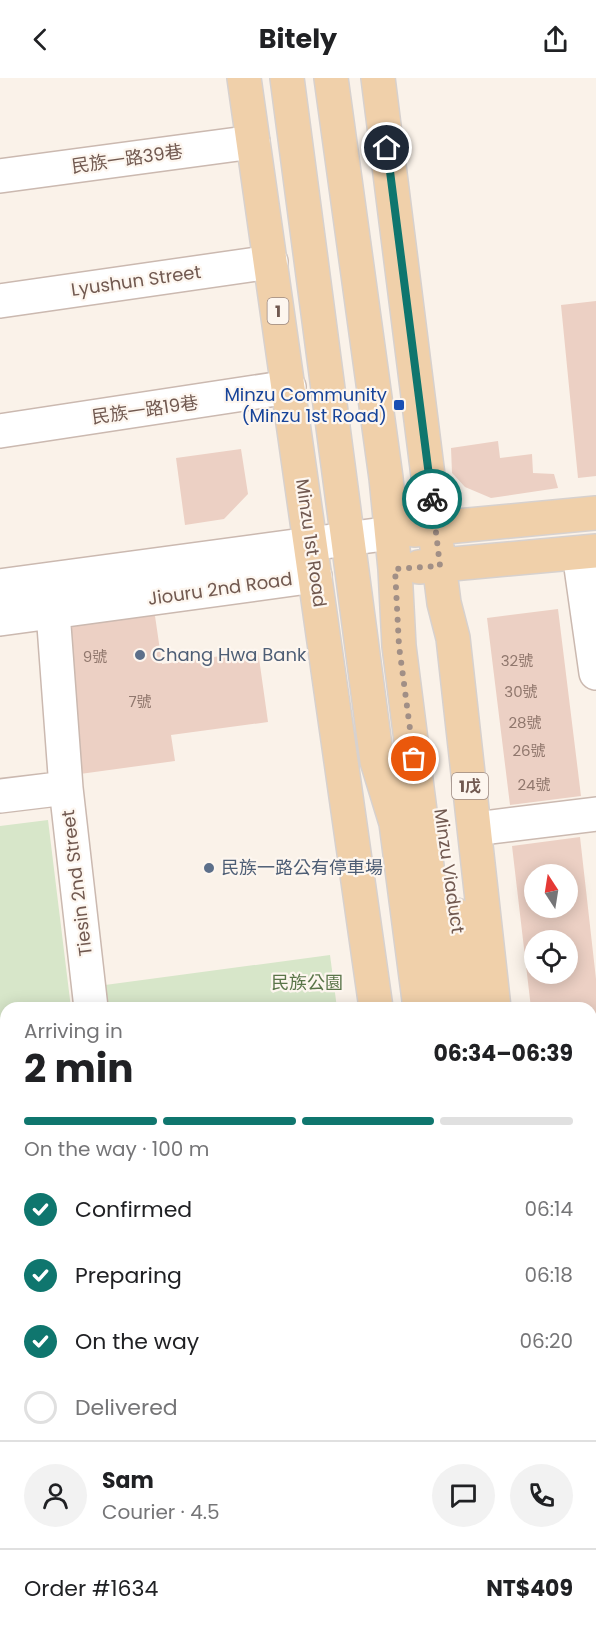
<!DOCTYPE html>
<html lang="en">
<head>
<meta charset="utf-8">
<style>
  :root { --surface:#fff; --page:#f2f2f2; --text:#202124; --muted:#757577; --line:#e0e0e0; --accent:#0f766e }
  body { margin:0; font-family:Poppins,"Noto Sans TC",sans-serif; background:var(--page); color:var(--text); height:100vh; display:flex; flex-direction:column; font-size:22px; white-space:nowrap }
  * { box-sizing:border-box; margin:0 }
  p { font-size:20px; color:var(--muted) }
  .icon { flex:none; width:33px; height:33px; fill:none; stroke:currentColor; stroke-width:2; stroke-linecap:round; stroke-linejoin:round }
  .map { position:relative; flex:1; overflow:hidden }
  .drawer { position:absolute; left:0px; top:924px; width:597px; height:636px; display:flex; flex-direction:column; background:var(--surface); border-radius:18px 18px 0 0; box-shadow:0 3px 15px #0003 }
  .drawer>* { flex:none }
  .needle { width:39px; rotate:348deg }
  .buttons { position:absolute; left:524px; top:786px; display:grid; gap:12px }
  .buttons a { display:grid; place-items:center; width:54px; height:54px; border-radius:50%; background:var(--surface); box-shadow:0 3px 15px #0003; font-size:30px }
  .pin { position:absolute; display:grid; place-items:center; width:51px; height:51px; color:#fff; margin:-26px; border:3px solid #fff; border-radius:50%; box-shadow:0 2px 6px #0007 }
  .courier { position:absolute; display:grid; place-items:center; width:60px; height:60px; margin:-30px; border:4px solid #0f766e; border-radius:50%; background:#fff; color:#222; box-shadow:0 2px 8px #0007 }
  .headline em { font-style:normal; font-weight:700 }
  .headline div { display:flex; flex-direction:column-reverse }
  .headline { display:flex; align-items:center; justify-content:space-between; height:102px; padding:0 24px }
  h1 { font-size:39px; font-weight:700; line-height:45px }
  .bar { display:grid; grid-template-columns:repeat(4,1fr); gap:9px 6px; align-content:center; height:72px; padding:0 24px }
  .bar i { height:8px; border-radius:4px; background:var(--line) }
  .bar .active { background:var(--accent) }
  .bar p { grid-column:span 4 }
  .line { display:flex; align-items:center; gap:15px; padding:0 24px; border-top:2px solid var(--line) }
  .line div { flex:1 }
  .round { display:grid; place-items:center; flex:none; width:63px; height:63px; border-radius:32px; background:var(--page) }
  ol { padding:0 24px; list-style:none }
  li { display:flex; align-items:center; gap:18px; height:66px }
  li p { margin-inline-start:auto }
  li .icon { padding:6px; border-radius:50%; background:var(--accent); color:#fff; stroke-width:4 }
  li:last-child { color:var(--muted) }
  li i { width:33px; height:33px; border:3px solid var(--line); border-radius:50% }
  header { display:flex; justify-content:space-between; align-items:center; height:78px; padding:0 24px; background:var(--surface); font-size:27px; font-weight:700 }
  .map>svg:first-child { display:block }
  .green { fill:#d7e6c9 }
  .building { fill:#ecd0c4; fill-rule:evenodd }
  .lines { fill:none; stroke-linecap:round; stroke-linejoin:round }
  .minor-casing { stroke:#cbb9b0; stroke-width:36 }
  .major-casing { stroke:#d7d1ce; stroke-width:36 }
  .minor { stroke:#fff; stroke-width:33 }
  .major { stroke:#f0d0aa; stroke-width:33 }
  .done { stroke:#a18f86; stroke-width:6; stroke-dasharray:0 10.8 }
  .route { stroke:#0f766e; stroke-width:8 }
  .transit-dot { fill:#1a4fb4; stroke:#fdf6ef; stroke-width:2 }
  .service-dot { fill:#5c6f8a; stroke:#fdf6ef; stroke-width:2 }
  .labels { text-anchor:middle; stroke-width:4.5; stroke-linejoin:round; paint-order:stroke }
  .number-label { font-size:15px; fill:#90776d }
  .shield { fill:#fdf6ef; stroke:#9b8880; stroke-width:1.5 }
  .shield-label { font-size:16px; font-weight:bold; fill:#715950 }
  .street-label { font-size:18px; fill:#715950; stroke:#fdf6ef }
  .transit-label { font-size:18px; fill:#164399; stroke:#fdf6ef; text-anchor:end }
  .service-label { font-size:18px; fill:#4e5e75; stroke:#fdf6ef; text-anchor:start }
  .park-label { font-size:18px; fill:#5a7549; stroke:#fdf6ef }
</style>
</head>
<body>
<header><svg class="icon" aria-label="back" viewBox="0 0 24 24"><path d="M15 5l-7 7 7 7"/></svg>Bitely<svg class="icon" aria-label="share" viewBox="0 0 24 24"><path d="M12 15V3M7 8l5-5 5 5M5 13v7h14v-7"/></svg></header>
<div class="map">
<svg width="596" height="1560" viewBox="0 0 596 1560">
  <rect width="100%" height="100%" fill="#faf2e9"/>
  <path class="green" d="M48,742L71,930H6V1034L0,1035V748Z
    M330,877L337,930H109L105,907Z
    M591,1020H596V1099H591Z
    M6,1100V1161L0,1154V1103Z"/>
  <path class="building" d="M596,223V398L578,400L561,227Z
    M498,363L500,380L532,376L533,395L554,396L558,410L491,420L465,409L452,395L451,370Z
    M241,371L248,416L224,441L185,447L176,380Z
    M154,531L162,586L258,573L268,644L171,657L175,683L80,696L60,544Z
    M558,531L581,718L510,727L487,540Z
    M580,759L596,901V948H591V930H531L512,768ZM534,796H567V830H534ZM534,862H567V896H534Z
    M364,1554H412L413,1560H365Z"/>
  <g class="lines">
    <g class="minor-casing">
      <path id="minor" d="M0,98L253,64
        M0,223L271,184
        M0,353L289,309
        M579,475L596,595
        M0,508L391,455
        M53,534L66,710
        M0,541L315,498
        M0,718L66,710L91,930
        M475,751L596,736
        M591,995L596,994
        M0,1077L6,1076
        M591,1120H596
        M0,1191L6,1190
        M0,1271L6,1270
        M0,1370L6,1415
        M0,1541L6,1540
        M329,1554V1560"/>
    </g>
    <g class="major-casing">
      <path id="major" d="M244,0L376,930
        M287,0L377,683L396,745L420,930
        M331,0L386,400L395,491L399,568L445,930
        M378,0L444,525L453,560L494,930
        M414,452L596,435
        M419,489L596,473
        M456,837L469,930
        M462,1554L463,1560
        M486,1554L487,1560
        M535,1554L536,1560
        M559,1554V1560
        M587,1554L588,1560"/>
    </g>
    <use href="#minor" class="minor"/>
    <use href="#major" class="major"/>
  </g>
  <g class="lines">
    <path class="done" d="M414,681L399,568L395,491L440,488L432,421"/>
    <path class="route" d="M387,70L432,421"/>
  </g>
  <rect class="transit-dot" x="393" y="321" width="12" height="12" rx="3"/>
  <g class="service-dot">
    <circle cx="140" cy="577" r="6"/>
    <circle cx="209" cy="790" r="6"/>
  </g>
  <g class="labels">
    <g class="number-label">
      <text x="95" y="584">9號</text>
      <text x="517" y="588">32號</text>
      <text x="521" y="619">30號</text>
      <text x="140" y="629">7號</text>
      <text x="525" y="650">28號</text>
      <text x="529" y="678">26號</text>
      <text x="534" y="712">24號</text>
    </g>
    <g class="shield">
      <rect x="267.5" y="220" width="21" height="26" rx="4.5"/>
      <rect x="452" y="695" width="36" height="26" rx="4.5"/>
    </g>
    <g class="shield-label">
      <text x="278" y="239">1</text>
      <text x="470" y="714">1戊</text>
    </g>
    <g class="street-label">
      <text transform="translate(127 81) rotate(-8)" y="6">民族一路39巷</text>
      <text transform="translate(136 203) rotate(-8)" y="6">Lyushun Street</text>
      <text transform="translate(145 332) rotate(-8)" y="6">民族一路19巷</text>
      <text transform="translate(311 465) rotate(82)" y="6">Minzu 1st Road</text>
      <text transform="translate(220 511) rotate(-8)" y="6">Jiouru 2nd Road</text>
      <text transform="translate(449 793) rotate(82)" y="6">Minzu Viaduct</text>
      <text transform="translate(77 805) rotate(-97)" y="6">Tiesin 2nd Street</text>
    </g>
    <g class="transit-label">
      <text x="387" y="323">Minzu Community<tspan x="387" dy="21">(Minzu 1st Road)</tspan></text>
    </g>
    <g class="service-label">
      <text x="152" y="583">Chang Hwa Bank</text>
      <text x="221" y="796">民族一路公有停車場</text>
    </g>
    <g class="park-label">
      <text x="307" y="911">民族公園</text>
    </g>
  </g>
</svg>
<div class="buttons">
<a><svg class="needle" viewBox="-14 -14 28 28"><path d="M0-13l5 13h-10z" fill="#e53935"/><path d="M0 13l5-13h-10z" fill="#757577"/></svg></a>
<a><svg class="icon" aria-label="locate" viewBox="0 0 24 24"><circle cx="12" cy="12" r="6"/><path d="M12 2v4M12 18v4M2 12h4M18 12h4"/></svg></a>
</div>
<div class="pin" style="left:414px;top:681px;background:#ea580c"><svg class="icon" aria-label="bag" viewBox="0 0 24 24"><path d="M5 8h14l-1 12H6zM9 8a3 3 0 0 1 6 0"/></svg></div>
<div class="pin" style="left:387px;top:70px;background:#1f2937"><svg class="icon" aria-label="home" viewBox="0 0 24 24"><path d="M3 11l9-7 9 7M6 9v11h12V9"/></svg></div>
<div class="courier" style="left:432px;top:421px"><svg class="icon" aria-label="bike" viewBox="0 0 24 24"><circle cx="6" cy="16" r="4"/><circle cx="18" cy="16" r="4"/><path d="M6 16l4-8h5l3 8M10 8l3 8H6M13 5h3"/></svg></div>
<section class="drawer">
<div class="headline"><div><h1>2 min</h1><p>Arriving in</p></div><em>06:34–06:39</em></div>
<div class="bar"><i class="active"></i><i class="active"></i><i class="active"></i><i></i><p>On the way · 100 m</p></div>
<ol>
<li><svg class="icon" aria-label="check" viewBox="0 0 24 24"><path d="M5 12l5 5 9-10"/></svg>Confirmed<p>06:14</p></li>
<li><svg class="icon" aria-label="check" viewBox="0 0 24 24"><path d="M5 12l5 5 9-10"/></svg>Preparing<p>06:18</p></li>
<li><svg class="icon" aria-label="check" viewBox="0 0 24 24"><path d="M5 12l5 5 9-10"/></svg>On the way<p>06:20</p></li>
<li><i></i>Delivered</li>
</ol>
<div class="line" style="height:108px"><a class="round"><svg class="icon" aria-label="person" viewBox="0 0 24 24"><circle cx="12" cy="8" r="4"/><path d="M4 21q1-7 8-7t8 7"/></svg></a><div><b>Sam</b><p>Courier · 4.5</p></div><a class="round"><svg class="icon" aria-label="chat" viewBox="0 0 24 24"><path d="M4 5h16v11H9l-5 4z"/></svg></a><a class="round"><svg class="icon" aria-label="phone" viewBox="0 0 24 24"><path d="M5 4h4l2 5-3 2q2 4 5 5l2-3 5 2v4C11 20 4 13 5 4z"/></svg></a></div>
<div class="line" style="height:78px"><div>Order #1634</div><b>NT$409</b></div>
</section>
</div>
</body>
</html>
